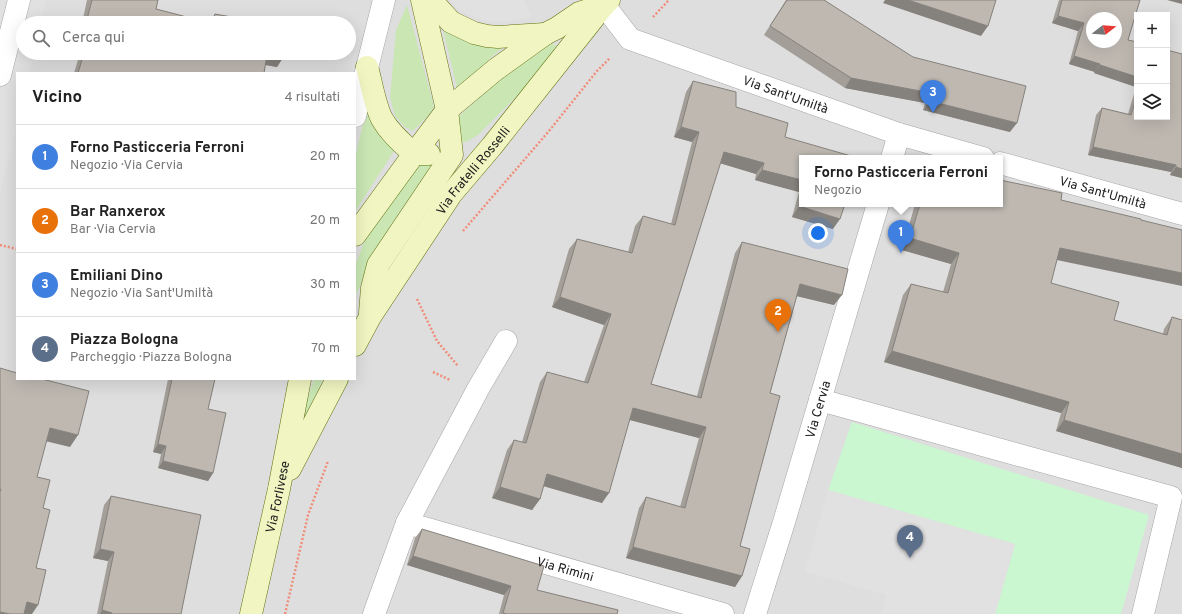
<!DOCTYPE html>
<html lang="it">
<head>
<meta charset="utf-8">
<style>
	body { margin:0; font-family:Overpass,sans-serif; background:#f6f6f6; color:#222 }
	.controls { position:absolute; right:12px; top:12px; display:grid; overflow:hidden; border-radius:0px; box-shadow:0 4px 16px #0002 }
	.controls button { width:36px; height:36px; display:grid; place-items:center; padding:0; border:0; border-bottom:1px solid #e0e0e0; background:#fff; color:#222; font:20px sans-serif }
	.compass { position:absolute; left:1086px; top:12px; width:36px; height:36px; border-radius:50%; background:#fff; box-shadow:0 4px 16px #0002; rotate:73deg }
	.you { position:absolute; left:818px; top:233px; width:14px; height:14px; margin:-10px; border:3px solid #fff; border-radius:50%; background:#1a73e8; box-shadow:0 0 0 6px #1a73e833 }
	.badge { display:grid; place-items:center; width:26px; height:26px; border-radius:50%; background:#c2190f; color:#fff; font-size:13px; font-weight:700 }
	.pin { position:absolute; translate:-50% -33px; filter:drop-shadow(0 1px 2px #0008) }
	.pin::after { content:''; position:absolute; top:21px; width:14px; height:12px; background:inherit; clip-path:polygon(0 0,100% 0,50% 100%) }
	.popup { position:absolute; left:799px; top:155px; width:204px; height:52px; box-sizing:border-box; display:grid; place-content:center; border-radius:0px; background:#fff; filter:drop-shadow(0 1px 3px #0005); font-size:13px; white-space:nowrap; color:#767676 }
	.popup b { font-size:15px; color:#222 }
	.popup::after { content:''; position:absolute; left:50%; top:100%; margin-left:-8px; border:8px solid transparent; border-top-color:#fff }
	.list { margin:0; padding:0; list-style:none }
	h2 { display:flex; justify-content:space-between; align-items:center; height:52px; margin:0; padding:0 16px; font-size:17px }
	h2 small { font-size:13px; font-weight:400; color:#767676 }
	.list li { display:grid; grid-template-columns:26px 1fr auto; gap:12px; align-items:center; box-sizing:border-box; height:64px; padding:0 16px; border-top:1px solid #e0e0e0 }
	.list b { display:block; font-size:15px; white-space:nowrap }
	.list p { margin:0; font-size:13px; white-space:nowrap; color:#767676 }
	.list em { font-size:13px; font-style:normal; color:#767676 }
	.icon { flex:none; width:22px; height:22px; fill:none; stroke:currentColor; stroke-width:2; stroke-linecap:round; stroke-linejoin:round }
	.map { position:relative; flex:none; width:1182px; height:614px; overflow:hidden }
	.search { position:absolute; background:#fff; box-shadow:0 4px 16px #0002; left:16px; top:16px; width:340px; height:44px; display:flex; align-items:center; gap:10px; box-sizing:border-box; padding:0 14px; border-radius:22px; color:#767676; font-size:15px }
	.panel { position:absolute; background:#fff; box-shadow:0 4px 16px #0002; left:16px; top:72px; width:340px; height:308px; border-radius:0px }
	.map>svg:first-child { display:block }
	.residential { fill:#dfdede; fill-rule:evenodd }
	.grass { fill:#c9e6b3 }
	.park { fill:#caf6d0 }
	.parking { fill:#e1e1e1 }
	.lines { fill:none; stroke-linecap:round; stroke-linejoin:round }
	.street-casing { stroke:#a5a5a5; stroke-width:23 }
	.secondary-casing { stroke:#62720e; stroke-width:23 }
	.path { stroke:#f08d7a; stroke-width:2.5; stroke-dasharray:2 2; stroke-linecap:butt }
	.street { stroke:#fff; stroke-width:22 }
	.secondary { stroke:#f0f5c1; stroke-width:22 }
	.wall { fill:#a39e98 }
	.shaded-wall { fill:#85817c }
	.building { fill:#beb8b1; stroke:#85817c; fill-rule:evenodd }
	.labels { text-anchor:middle; stroke-width:4; stroke-linejoin:round; paint-order:stroke }
	.street-label { font-size:13px; fill:#212121; stroke:#fff }
</style>
</head>
<body>
<div class="map">
<svg width="1182" height="614" viewBox="0 0 1182 614">
	<rect width="100%" height="100%" fill="#f0eee8"/>
	<path class="residential" d="M0,0H1182V614H0ZM1137,15H1167V117H1137ZM1092,18H1116V42H1092ZM23,23H349V53H23ZM17,73H355V379H17ZM802,158H1000V204H802Z"/>
	<g class="grass">
		<path d="M407,5L434,107L428,116L413,131L405,127L395,116L390,97L396,30Z"/>
		<path d="M442,25L474,41L502,48L457,88Z"/>
		<path d="M548,38L561,52L478,135L468,141L460,143L458,117Z"/>
		<path d="M368,100L394,151L360,204L355,213V159Z"/>
		<path d="M416,160L434,166C422,181 410,197 399,213C381,239 368,268 355,297V266L364,242L377,213Z"/>
		<path d="M314,379H323L308,417L288,460Z"/>
	</g>
	<path class="park" d="M852,422L1149,515L1121,614H995L1015,544L828,490Z"/>
	<g class="parking">
		<path d="M0,0H46L41,23H23V53H34L29,73H17V123L0,195Z"/>
		<path d="M450,0H524L531,16L515,21L487,22L460,10Z"/>
		<path d="M828,490L1015,544L995,614H881L886,595L805,572Z"/>
	</g>
	<g class="lines">
		<defs>
			<g id="street">
				<path id="s1" d="M604,5L630,39L899,134L983,158"/>
				<path d="M0,75L19,0"/>
				<path d="M355,116L384,0"/>
				<path d="M892,158L899,134"/>
				<path id="s2" d="M1000,163L1182,214"/>
				<path id="s3" d="M506,341L478,389L407,523L723,614"/>
				<path d="M820,400L1171,497L1143,614"/>
				<path d="M374,614L407,523"/>
				<path id="s4" d="M755,614L784,522L878,204"/>
			</g>
			<g id="secondary">
				<path d="M431,0L451,22L474,33L487,36L498,37L545,34"/>
				<path d="M367,67C371,81 375,106 382,119C390,133 402,143 414,154H429"/>
				<path d="M355,235L414,154L447,110L495,70L545,34L557,28L579,13L604,5"/>
				<path d="M370,313L372,288L378,265L452,155L447,110L422,0"/>
				<path id="s5" d="M355,345L370,317L452,193L492,146L604,5L609,0"/>
				<path d="M290,469L337,379"/>
				<path id="s6" d="M251,614L279,489L300,379"/>
			</g>
		</defs>
		<use href="#street" class="street-casing"/>
		<use href="#secondary" class="secondary-casing"/>
		<g class="path">
			<path d="M653,17L669,0"/>
			<path d="M463,231L549,131L597,71L610,58"/>
			<path d="M0,245L17,249"/>
			<path d="M417,299L437,341L458,366"/>
			<path d="M433,372L450,380"/>
			<path d="M285,614L308,515L328,461"/>
		</g>
		<use href="#street" class="street"/>
		<use href="#secondary" class="secondary"/>
	</g>
	<g class="wall">
		<path d="M87,0H158L156,9L208,23L215,14L265,23H82Z"/>
		<path d="M786,0H824L1010,132L923,110L925,103L845,88L764,35Z"/>
		<path d="M1059,0H1140L1128,40L1137,42V117H1167L1182,178L1170,175L1171,172L1088,155L1096,115L1102,108L1128,114L1136,87L1094,73L1095,72L1069,64L1078,31L1052,23Z"/>
		<path d="M80,53H284L277,67L265,65L264,73H74Z"/>
		<path d="M693,81L785,137L802,158V204L833,229L792,217L799,192L755,180L756,174L720,163L651,384L697,396L735,253L742,242L834,305L797,296L770,393L740,546L742,576L735,587L626,558L639,508L646,497L680,507L699,438L630,420L602,503L543,486L540,499L532,510L492,498L507,450L514,440L522,442L540,382L547,372L584,382L604,325L552,307L569,249L577,239L628,252L635,226L643,216L671,224L692,142L674,137L686,92Z"/>
		<path d="M1061,200L1057,260L1051,283L1114,320L1163,334L1164,329L1172,317L1182,320V468L1056,431L1061,413L884,362L903,295L911,284L943,292L951,264L902,250L915,204H1000Z"/>
		<path d="M168,379H215L208,409L213,473L208,481L158,468L161,454L153,452Z"/>
		<path d="M111,496L181,614H97L108,561L93,558L104,505Z"/>
		<path d="M422,529L537,590L617,614H499L504,595L407,565L415,538Z"/>
	</g>
	<g class="shaded-wall">
		<path d="M885,0H908L988,26L981,36L883,3Z"/>
		<path d="M1167,0H1182V4Z"/>
		<path d="M1058,16L1084,23L1078,31L1052,23Z"/>
		<path d="M267,55L283,58L277,67L261,64Z"/>
		<path d="M1074,56L1100,64L1095,72L1069,64Z"/>
		<path d="M1100,65L1137,77V86L1136,87L1094,73Z"/>
		<path d="M851,78L931,93L925,103L845,88Z"/>
		<path d="M930,101L1017,123L1010,132L923,110Z"/>
		<path d="M681,127L699,132L692,142L674,137Z"/>
		<path d="M1093,147L1176,165L1171,172L1088,155Z"/>
		<path d="M724,152L764,163L756,174L716,162Z"/>
		<path d="M1176,167L1182,169V178L1170,175Z"/>
		<path d="M762,170L802,180V188L799,192L755,180Z"/>
		<path d="M799,206L840,219L833,229L792,217Z"/>
		<path d="M910,238L959,253L951,264L902,250Z"/>
		<path d="M1060,248L1182,273V286L1052,259Z"/>
		<path d="M800,284L842,295L834,305L792,295Z"/>
		<path d="M560,297L611,314L604,325L552,307Z"/>
		<path d="M892,351L1069,402L1061,413L884,362Z"/>
		<path d="M633,408L706,427L699,438L626,419Z"/>
		<path d="M1064,420L1182,454V468L1056,431Z"/>
		<path d="M50,428L78,435L70,447L41,440Z"/>
		<path d="M158,444L166,446L161,454L153,452Z"/>
		<path d="M163,461L213,473L208,481L158,468Z"/>
		<path d="M547,474L609,493L602,503L540,485Z"/>
		<path d="M500,487L540,499L532,510L492,498Z"/>
		<path d="M633,547L742,576L735,587L626,558Z"/>
		<path d="M100,549L114,552L108,561L93,558Z"/>
		<path d="M413,556L511,586L504,595L407,565Z"/>
		<path d="M27,602L38,605L32,614H19Z"/>
		<path d="M102,610L112,613L111,614H100Z"/>
		<path d="M0,612L10,614H0Z"/>
	</g>
	<g class="building">
		<path d="M92,0H158L156,9L210,23H86Z"/>
		<path d="M787,0H824L913,57L1026,86L1017,123L930,101L931,93L851,78L770,26Z"/>
		<path d="M908,0H996L988,26Z"/>
		<path d="M1062,0H1140L1128,40L1137,42V77L1100,65V64L1074,56L1084,23L1058,16ZM1092,18H1116V42H1092Z"/>
		<path d="M215,14L265,23H213Z"/>
		<path d="M1167,50L1182,54V169L1176,167V165L1093,147L1102,108L1131,115L1137,96V117H1167Z"/>
		<path d="M84,53H284L283,58L267,55L264,73H78Z"/>
		<path d="M693,81L736,92V107L788,123L785,137L858,158H802V180L762,170L764,163L724,152L651,384L701,398L742,242L848,269L842,295L800,284L770,393L780,396L740,546L750,549L742,576L633,547L646,497L685,508L706,427L633,408L609,493L547,474L540,499L500,487L514,440L526,443L547,372L588,383L611,314L560,297L577,239L632,253L643,216L675,225L699,132L681,127Z"/>
		<path d="M1000,180L1062,193L1061,200L1141,219V220L1182,230V273L1060,248L1051,283L1119,302L1114,320L1167,335L1172,317L1182,320V454L1064,420L1069,402L892,351L911,284L948,293L959,253L910,238L920,204H1000Z"/>
		<path d="M802,197V204H845L840,219L799,206Z"/>
		<path d="M0,368L17,373V379H42L89,391L78,435L50,428L37,477L50,480L43,508L50,510L36,568L46,570L38,605L27,602L24,614H10L0,612V492L1,489H0Z"/>
		<path d="M172,379H215L208,409L226,413L213,473L163,461L166,446L158,444Z"/>
		<path d="M111,496L201,515L181,614H112V613L102,610L114,552L100,549Z"/>
		<path d="M422,529L544,566L537,590L618,610L617,614H507L503,613L511,586L413,556Z"/>
	</g>
	<g class="labels">
		<g class="street-label">
			<text dy="5" stroke="none"><textPath href="#s1" startOffset="208">Via Sant'Umiltà</textPath></text>
			<text dy="5" stroke="none"><textPath href="#s5" startOffset="211">Via Fratelli Rosselli</textPath></text>
			<text dy="5" stroke="none"><textPath href="#s2" startOffset="107">Via Sant'Umiltà</textPath></text>
			<text dy="5" stroke="none"><textPath href="#s4" startOffset="214">Via Cervia</textPath></text>
			<text dy="5" stroke="none"><textPath href="#s6" startOffset="120">Via Forlivese</textPath></text>
			<text dy="5" stroke="none"><textPath href="#s3" startOffset="372">Via Rimini</textPath></text>
		</g>
	</g>
</svg>
<div class="controls">
<button>+</button>
<button>−</button>
<button><svg class="icon" aria-label="layers" viewBox="0 0 24 24"><path d="M12 4l9 5-9 5-9-5zM3 14l9 5 9-5"/></svg></button>
</div>
<svg class="compass" viewBox="-18 -18 36 36"><path d="M0-13l5 13h-10z" fill="#e53935"/><path d="M0 13l5-13h-10z" fill="#767676"/></svg>
<div class="you"></div>
<div class="pin badge" style="left:901px;top:253px;background:#3f7fe0">1</div>
<div class="popup"><b>Forno Pasticceria Ferroni</b>Negozio</div>
<div class="pin badge" style="left:778px;top:332px;background:#e8710a">2</div>
<div class="pin badge" style="left:933px;top:113px;background:#3f7fe0">3</div>
<div class="pin badge" style="left:910px;top:558px;background:#5c6f8a">4</div>
<div class="search"><svg class="icon" aria-label="search" viewBox="0 0 24 24"><circle cx="10" cy="10" r="6"/><path d="M15 15l6 6"/></svg>Cerca qui</div>
<section class="panel">
<h2>Vicino<small>4 risultati</small></h2>
<ul class="list">
<li><span class="badge" style="background:#3f7fe0">1</span><div><b>Forno Pasticceria Ferroni</b><p>Negozio · Via Cervia</p></div><em>20 m</em></li>
<li><span class="badge" style="background:#e8710a">2</span><div><b>Bar Ranxerox</b><p>Bar · Via Cervia</p></div><em>20 m</em></li>
<li><span class="badge" style="background:#3f7fe0">3</span><div><b>Emiliani Dino</b><p>Negozio · Via Sant'Umiltà</p></div><em>30 m</em></li>
<li><span class="badge" style="background:#5c6f8a">4</span><div><b>Piazza Bologna</b><p>Parcheggio · Piazza Bologna</p></div><em>70 m</em></li>
</ul>
</section>
</div>
</body>
</html>
